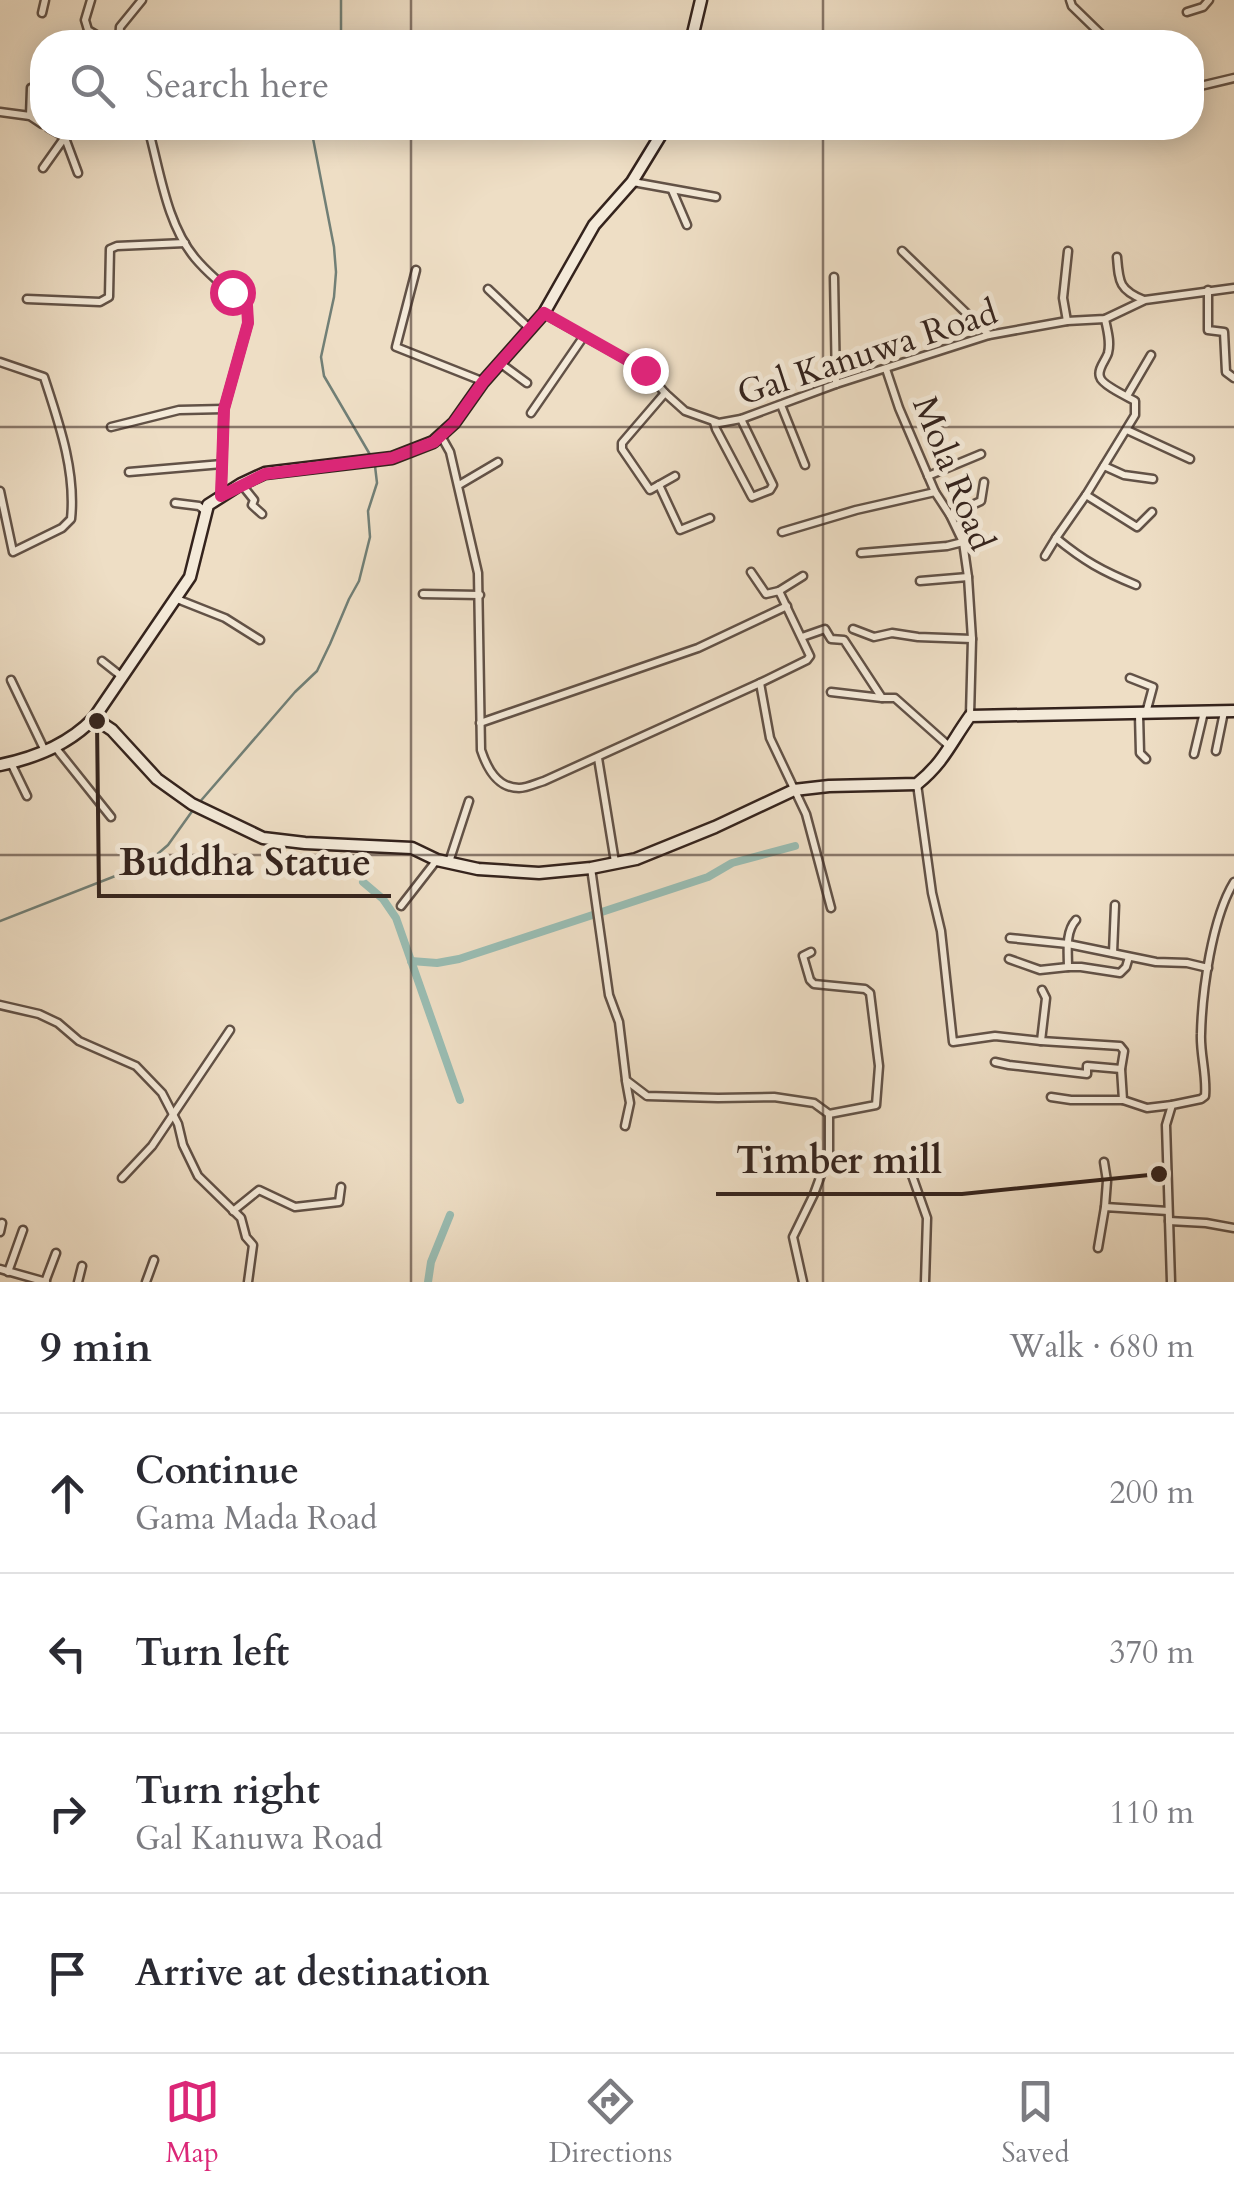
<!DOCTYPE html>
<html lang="en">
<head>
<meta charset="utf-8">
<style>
	body { margin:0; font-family:Cardo,serif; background:#f7f7f7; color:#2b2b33 }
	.stop { position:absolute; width:30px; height:30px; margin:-22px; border:8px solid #db2777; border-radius:50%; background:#fff }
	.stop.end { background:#db2777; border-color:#fff; box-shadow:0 2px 10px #0008 }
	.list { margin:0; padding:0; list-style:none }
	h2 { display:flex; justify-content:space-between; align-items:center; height:130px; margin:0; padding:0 40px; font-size:42px }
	h2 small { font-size:32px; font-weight:400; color:#7c7c81 }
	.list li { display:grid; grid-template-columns:65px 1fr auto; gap:30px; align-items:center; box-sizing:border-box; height:160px; padding:0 40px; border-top:2px solid #e1e1e2 }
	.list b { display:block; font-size:38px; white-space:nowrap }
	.list p { margin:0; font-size:32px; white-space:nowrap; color:#7c7c81 }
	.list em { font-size:32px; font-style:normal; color:#7c7c81 }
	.icon { flex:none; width:55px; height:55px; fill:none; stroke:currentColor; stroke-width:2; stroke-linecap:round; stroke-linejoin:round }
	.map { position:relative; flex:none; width:1234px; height:1282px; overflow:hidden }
	.search { position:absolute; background:#fff; box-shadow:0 5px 25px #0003; left:30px; right:30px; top:30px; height:110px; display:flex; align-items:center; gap:25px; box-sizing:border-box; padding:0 35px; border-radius:40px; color:#7c7c81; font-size:38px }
	.sheet { height:770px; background:#fff }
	nav { display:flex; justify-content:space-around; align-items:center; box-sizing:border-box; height:140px; border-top:2px solid #e1e1e2; background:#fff; font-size:28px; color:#7c7c81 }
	nav a { display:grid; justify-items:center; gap:5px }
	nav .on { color:#db2777 }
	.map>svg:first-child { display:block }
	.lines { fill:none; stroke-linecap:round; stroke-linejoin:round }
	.stream { stroke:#717f76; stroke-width:2.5 }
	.canal { stroke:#99bcb2; stroke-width:8 }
	.street-casing { stroke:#625247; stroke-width:11 }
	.secondary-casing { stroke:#34231d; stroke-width:15 }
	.street { stroke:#f4ead9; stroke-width:6 }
	.secondary { stroke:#f4ead9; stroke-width:10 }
	.route { stroke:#db2777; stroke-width:12 }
	.grid { fill:none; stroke:#34231d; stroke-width:2.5; stroke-opacity:0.55 }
	.labels { text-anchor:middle; stroke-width:10; stroke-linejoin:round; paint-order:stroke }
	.street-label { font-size:35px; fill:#34231d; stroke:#f4ead9 }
	.leader { fill:none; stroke:#34231d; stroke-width:4 }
	.callout-dot { fill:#34231d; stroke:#f4ead9; stroke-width:4 }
	.callout-label { font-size:38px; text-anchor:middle; font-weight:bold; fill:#34231d; stroke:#f4ead9; stroke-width:10; stroke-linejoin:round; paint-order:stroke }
</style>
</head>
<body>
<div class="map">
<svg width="1234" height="1282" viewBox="0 0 1234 1282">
	<rect width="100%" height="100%" fill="#eedec5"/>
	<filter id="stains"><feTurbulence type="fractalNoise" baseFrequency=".002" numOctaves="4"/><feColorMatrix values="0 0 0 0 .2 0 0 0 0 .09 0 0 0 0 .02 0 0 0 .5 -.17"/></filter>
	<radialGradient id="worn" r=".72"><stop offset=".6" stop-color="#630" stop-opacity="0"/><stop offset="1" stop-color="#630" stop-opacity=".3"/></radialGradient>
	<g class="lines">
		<g class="stream">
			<path d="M336,42L341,35V0"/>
			<path d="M311,128L334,247L336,272L334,297L321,357L324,376L372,458"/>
			<path d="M198,804L295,692L317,671L330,644L349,599L359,581L370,537L368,511L377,483L375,466"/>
			<path d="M0,921L146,864L168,845L193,810"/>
		</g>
		<g class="canal">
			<path d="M363,882L383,899L396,918L460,1100"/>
			<path d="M411,961L437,963L459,959L708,877L732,863L795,846"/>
			<path d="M428,1282L431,1262L450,1215"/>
		</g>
		<defs>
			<g id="street">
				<path d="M91,0L85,20L88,30L98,36L119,40"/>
				<path d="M1070,0L1072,6L1109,42"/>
				<path d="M1187,12L1203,7L1209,0"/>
				<path d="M42,13L45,0"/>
				<path d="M119,41L120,27L142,0"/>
				<path d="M1192,88L1234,78"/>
				<path d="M0,112L30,116L42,124"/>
				<path d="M30,116L31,88L42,84"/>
				<path d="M49,128L65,137L85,128"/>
				<path d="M148,128C160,170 166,223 195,258C210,276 229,291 247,305L248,323L224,409L221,494"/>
				<path d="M65,138L78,173"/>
				<path d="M43,168L65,137"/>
				<path d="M633,182L716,197"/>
				<path d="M672,190L687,225"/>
				<path d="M902,251L989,335"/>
				<path d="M1117,257C1119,282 1119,290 1144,300"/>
				<path d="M416,270L396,347L482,381"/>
				<path d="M834,277L836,384"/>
				<path d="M488,289L529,328"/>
				<path d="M1208,290V330L1224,332L1226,372L1234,378"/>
				<path d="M27,299L100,302L109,297L110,249L117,246L185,243"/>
				<path d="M545,314L645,370L665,393L685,411L719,423L741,419L836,384L989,335L1067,321L1105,319L1145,300L1234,288"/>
				<path d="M1105,319C1107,330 1111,341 1108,353C1106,360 1097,369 1100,377C1102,385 1128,397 1135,401V415L1086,495L1056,538C1084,561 1102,571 1136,585"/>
				<path d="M1067,321L1063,298L1068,251"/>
				<path d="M0,362L44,377C59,423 76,471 71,519L62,528L13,552L0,491"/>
				<path d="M500,363L527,383"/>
				<path d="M886,369L899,408L935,492L950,515L963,542L968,577L972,639L970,715"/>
				<path d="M665,393L622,443V449L650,490L675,476"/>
				<path d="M1127,396L1151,355"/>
				<path d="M781,405L805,465"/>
				<path d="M531,413L584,336"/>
				<path d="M714,422L716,429L752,497L770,490L773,485L741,419"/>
				<path d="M111,427L179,410L224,409"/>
				<path d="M1127,430L1190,459"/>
				<path d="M441,436L450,452L478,573L481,750C487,768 497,788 519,788C527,788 537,783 544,781L760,683L770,738L806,814L831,908"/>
				<path d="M1104,466L1124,475L1153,479"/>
				<path d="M129,472L222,464"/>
				<path d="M928,476L981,454"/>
				<path d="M242,485L254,500L252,505L262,514"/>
				<path d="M459,485L498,462"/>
				<path d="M659,485L680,530L710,518"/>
				<path d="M1086,495L1137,527L1152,512"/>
				<path d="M175,503L199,506L205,511"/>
				<path d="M950,515L981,501L984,482"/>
				<path d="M782,532L856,510L935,492"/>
				<path d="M861,553L947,546L963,542"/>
				<path d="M1045,556L1056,538"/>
				<path d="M751,572L766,594L779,591L810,656L807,660L760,683"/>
				<path d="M920,581L968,577"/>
				<path d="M779,591L803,576"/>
				<path d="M423,594L480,595"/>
				<path d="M177,599L225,618L260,640"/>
				<path d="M853,629L874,637L892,633L918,637L972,639"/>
				<path d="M802,637L825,629L831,639L844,640L882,698H895L949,746"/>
				<path d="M102,661L121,676"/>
				<path d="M1130,678L1153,687L1146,713"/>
				<path d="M11,680L45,751"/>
				<path d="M831,692L882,698"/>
				<path d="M1139,715L1140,753L1146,759"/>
				<path d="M480,723L698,648L787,606"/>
				<path d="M55,747L111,817"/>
				<path d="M1216,751L1224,712"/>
				<path d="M1194,754L1204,712"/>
				<path d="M598,758L615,862"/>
				<path d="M11,763L27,796"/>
				<path d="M917,784L932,893L941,931L953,1042L995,1036L1041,1041L1120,1046L1124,1051L1121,1069L1123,1100L1147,1108L1172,1105"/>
				<path d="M449,862L469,801"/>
				<path d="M591,868L609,995L619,1022L626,1080L647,1096L718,1098L774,1097L814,1103L829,1114V1153L814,1194L793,1237L803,1282"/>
				<path d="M401,906L436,861"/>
				<path d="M1076,920C1065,932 1068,952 1068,967H1081L1120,973L1126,967L1129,957"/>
				<path d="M1010,938L1068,944L1156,962L1187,963L1208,968"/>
				<path d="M811,952L803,956L810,980L814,984L865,989L870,993L879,1066L876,1105L829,1114"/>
				<path d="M1113,953L1115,905"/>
				<path d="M1009,959L1040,970L1068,967"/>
				<path d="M0,1005L39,1014L58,1023L79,1041L136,1066L162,1093L178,1124L183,1145L198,1176L241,1218L246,1237L253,1245L248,1282"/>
				<path d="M1041,1041L1046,998L1042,990"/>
				<path d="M995,1062L1009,1065L1087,1074V1066L1121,1069"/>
				<path d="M1051,1097L1071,1100H1123"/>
				<path d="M625,1126L630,1103L626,1081"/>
				<path d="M1104,1162L1107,1181L1105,1207"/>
				<path d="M909,1167L927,1218L925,1282"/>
				<path d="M122,1178L152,1146L230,1030"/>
				<path d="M233,1211L259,1190L295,1207L339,1202L341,1187"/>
				<path d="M1169,1221L1206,1223L1234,1228"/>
				<path d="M0,1232L2,1223"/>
				<path d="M1098,1248L1105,1207L1168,1211"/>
				<path d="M0,1269L46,1282"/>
				<path d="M8,1272L23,1230"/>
				<path d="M45,1282L56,1253"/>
				<path d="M78,1282L82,1266"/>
				<path d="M146,1282L154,1260"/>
				<path d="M1171,1282L1166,1125L1172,1105L1201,1099L1205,1096C1207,1075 1200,1054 1201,1034C1202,991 1212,918 1234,882"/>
			</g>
			<g id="secondary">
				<path d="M691,42L701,0"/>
				<path d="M94,718L190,577L208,505L241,484L265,473L392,458L433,442L454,423L483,382L544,313L594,225L632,182L665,128"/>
				<path d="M0,765C35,758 69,744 94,718L112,730L157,779L192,804L263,838L305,843L412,848L437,860L478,869L539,873L591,868L636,859L715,827L794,790L829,786L917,784C944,762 950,744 970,716L1234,711"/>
			</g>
		</defs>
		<use href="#street" class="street-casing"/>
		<use href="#secondary" class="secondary-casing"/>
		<use href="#street" class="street"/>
		<use href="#secondary" class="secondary"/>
	</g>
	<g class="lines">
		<path class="route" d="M232,292L247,305L248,323L224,409L221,496L265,474L392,458L434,442L454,423L483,382L544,313L645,370"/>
	</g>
	<path class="grid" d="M411,0V42M823,0V42M411,128V1282M823,128V1282M0,427H1234M0,855H1234"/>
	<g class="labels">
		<g class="street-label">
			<text transform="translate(867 352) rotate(-18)" y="12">Gal Kanuwa Road</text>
			<text transform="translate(954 473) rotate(68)" y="12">Mola Road</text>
		</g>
	</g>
	<path class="leader" d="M97 721L99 896H391M1159 1174L962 1194H716"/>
	<g class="callout-dot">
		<circle cx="97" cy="721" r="10"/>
		<circle cx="1159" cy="1174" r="10"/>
	</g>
	<g class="callout-label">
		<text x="245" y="875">Buddha Statue</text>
		<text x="839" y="1173">Timber mill</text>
	</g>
	<rect width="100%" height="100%" filter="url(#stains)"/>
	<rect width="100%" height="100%" fill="url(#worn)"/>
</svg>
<div class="stop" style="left:232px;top:292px"></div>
<div class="stop end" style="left:645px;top:370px"></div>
<div class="search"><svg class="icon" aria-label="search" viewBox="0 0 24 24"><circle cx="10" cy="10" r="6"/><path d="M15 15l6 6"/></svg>Search here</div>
</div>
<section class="sheet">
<h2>9 min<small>Walk · 680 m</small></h2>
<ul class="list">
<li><svg class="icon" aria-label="ahead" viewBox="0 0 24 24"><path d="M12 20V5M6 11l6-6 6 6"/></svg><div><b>Continue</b><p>Gama Mada Road</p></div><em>200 m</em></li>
<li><svg class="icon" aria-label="left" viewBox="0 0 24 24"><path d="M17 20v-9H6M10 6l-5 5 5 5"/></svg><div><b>Turn left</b></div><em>370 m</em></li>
<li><svg class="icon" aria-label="right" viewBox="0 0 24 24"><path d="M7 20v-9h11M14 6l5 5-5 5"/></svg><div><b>Turn right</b><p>Gal Kanuwa Road</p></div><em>110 m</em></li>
<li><svg class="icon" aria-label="arrive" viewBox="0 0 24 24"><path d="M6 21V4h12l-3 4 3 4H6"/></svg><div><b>Arrive at destination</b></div></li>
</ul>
</section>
<nav>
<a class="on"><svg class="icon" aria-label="map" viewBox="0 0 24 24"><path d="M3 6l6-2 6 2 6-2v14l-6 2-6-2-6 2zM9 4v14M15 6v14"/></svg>Map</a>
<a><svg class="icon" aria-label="directions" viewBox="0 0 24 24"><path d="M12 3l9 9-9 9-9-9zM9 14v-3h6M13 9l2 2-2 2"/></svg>Directions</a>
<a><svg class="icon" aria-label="saved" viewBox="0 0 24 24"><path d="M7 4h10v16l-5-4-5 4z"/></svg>Saved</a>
</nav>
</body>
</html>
